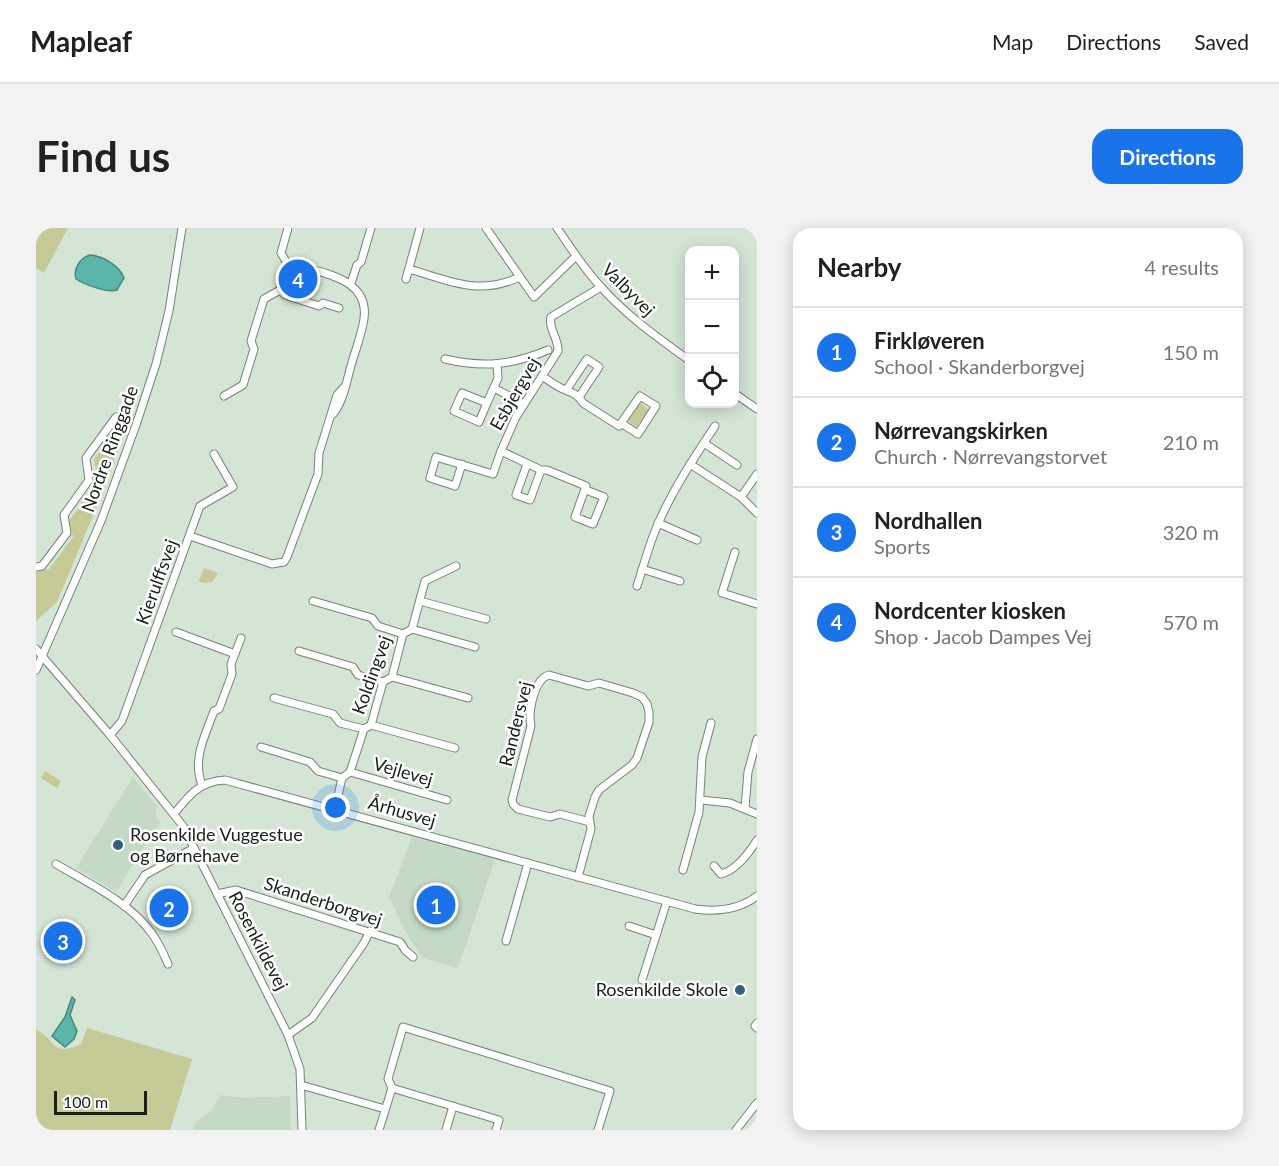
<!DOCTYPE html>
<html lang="en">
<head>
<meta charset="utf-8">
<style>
	body { margin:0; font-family:Lato,sans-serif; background:#f2f2f2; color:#202124 }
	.controls { position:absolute; right:18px; top:18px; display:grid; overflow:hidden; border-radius:12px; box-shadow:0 3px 15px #0003 }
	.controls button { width:54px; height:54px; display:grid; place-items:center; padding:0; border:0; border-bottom:2px solid #e0e0e0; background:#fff; color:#202124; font:30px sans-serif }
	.scale { position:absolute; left:18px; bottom:15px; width:93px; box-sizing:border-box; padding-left:6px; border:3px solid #191f1a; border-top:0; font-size:16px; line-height:21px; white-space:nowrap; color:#191f1a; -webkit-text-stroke:4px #fff; paint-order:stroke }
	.you { position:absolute; left:300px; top:580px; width:21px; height:21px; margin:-15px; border:4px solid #fff; border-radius:50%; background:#1a73e8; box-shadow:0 0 0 9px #1a73e833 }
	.badge { display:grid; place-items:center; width:39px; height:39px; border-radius:50%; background:#1a73e8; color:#fff; font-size:20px; font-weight:700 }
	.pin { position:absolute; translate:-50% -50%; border:3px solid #fff; box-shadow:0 2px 6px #0006 }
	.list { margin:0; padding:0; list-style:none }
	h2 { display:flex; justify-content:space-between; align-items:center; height:78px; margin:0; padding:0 24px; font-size:26px }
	h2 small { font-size:20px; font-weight:400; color:#757577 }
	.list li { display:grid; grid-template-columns:39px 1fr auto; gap:18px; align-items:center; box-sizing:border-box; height:90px; padding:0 24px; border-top:2px solid #e0e0e0 }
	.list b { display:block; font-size:22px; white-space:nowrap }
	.list p { margin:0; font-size:20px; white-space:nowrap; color:#757577 }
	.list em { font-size:20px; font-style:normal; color:#757577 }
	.icon { flex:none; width:33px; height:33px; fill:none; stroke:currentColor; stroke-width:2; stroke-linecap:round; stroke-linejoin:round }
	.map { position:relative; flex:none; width:721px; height:902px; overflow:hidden; border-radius:18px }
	header { display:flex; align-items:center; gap:36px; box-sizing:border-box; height:84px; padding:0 30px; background:#fff; border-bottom:2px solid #e0e0e0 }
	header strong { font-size:28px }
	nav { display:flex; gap:33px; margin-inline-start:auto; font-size:21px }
	.intro { display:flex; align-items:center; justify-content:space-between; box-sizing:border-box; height:144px; padding:0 36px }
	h1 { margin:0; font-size:42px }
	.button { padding:15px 27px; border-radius:18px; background:#1a73e8; color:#fff; font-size:21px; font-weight:700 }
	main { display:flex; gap:36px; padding:0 36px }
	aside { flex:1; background:#fff; border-radius:18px; box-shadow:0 3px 15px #0003 }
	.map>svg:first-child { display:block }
	.built { fill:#c4dac6 }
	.green { fill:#c5ca96 }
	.water { fill:#5bb5a8; stroke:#47887d; stroke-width:1.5 }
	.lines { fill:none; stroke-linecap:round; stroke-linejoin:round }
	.minor-casing { stroke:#748376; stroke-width:9 }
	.minor { stroke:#fff; stroke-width:7 }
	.poi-dot { fill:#30617f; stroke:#fff; stroke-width:2 }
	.labels { text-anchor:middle; stroke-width:5; stroke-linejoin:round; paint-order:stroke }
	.street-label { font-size:18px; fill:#191f1a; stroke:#fff }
	.poi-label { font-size:18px; fill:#191f1a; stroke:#fff; text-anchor:start }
</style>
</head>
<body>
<header>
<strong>Mapleaf</strong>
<nav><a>Map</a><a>Directions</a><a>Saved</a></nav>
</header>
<div class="intro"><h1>Find us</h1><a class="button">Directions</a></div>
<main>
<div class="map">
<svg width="721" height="902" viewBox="0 0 721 902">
	<rect width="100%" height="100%" fill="#d4e5d5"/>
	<g class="built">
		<path d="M97,549L121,578L119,585L124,594L80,664L40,640Z"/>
		<path d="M376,609L459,631L422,740L386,730L368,701L353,669Z"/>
		<path d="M184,867L208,870L254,868L255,902H157L159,894L175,883Z"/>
	</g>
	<g class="green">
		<path d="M0,0H32L8,45L0,40Z"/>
		<path d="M603,174L613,182L600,199L591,192Z"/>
		<path d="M81,185H96L59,283L21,374L0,393V344L13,341L37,309L33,293L62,254L58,231L88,191Z"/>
		<path d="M168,340L182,345L176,354L168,355L163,353Z"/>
		<path d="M9,543L25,553L21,560L5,550Z"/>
		<path d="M51,800L156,831L134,902H0V801C21,814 17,829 45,816Z"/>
	</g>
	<g class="water">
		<path d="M54,27C67,28 84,38 88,50L81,62C72,65 49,57 40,51C37,41 44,30 54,27Z"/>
		<path d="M36,769L39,772L34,787L41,803L38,811L29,819L16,808L29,789Z"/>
	</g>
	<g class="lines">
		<defs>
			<g id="minor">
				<path d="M450,0L498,69L540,28"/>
				<path d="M521,0C535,20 548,41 565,59C591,88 622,110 654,133"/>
				<path d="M251,35C281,44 334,48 328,91C326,104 321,118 317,131C311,149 309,171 297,186"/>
				<path d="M251,35L245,25L252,0"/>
				<path d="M373,41C415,53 441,68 484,49"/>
				<path d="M370,51L384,0"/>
				<path d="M315,55L321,37L325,34L335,0"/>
				<path d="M244,62L249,67L283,78L287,75L303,80"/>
				<path d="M409,131C448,140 476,137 512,122"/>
				<path d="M506,148C511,151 517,156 523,159C532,164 541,164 547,175L583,198L604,168L620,178L602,206L585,195"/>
				<path d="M458,160L488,176"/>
				<path d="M531,161L551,131L563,139L543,169"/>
				<path d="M698,165L721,181"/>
				<path d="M188,168L207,157L218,121L215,113L228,71L244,62L251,35"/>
				<path d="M451,175L443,194L418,183L426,165L451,175L462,150L461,137"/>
				<path d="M668,215L701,237"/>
				<path d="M465,223L505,242H511L550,258L539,289L557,296L568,269L550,262"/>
				<path d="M426,236L419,258L394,250L400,229L457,246L465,223L480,189L522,123C523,111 512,101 515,89L565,59"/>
				<path d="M491,236L480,267L494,272L505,242"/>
				<path d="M654,236L705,269"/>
				<path d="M721,246L705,269L721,285"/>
				<path d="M622,295L661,312"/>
				<path d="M154,308L236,336L248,334L251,329L282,246L283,225L301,167L309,158"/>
				<path d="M699,324L686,365L721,376"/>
				<path d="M0,339L6,338L31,305L28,287L53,252L50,230L80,189"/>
				<path d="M606,341L644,353"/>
				<path d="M601,358C608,337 613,316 622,296C637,261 658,230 679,198"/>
				<path d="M277,373L336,390L342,398L367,406"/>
				<path d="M384,373L450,391"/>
				<path d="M376,401L439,419"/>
				<path d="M140,404L199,426"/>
				<path d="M0,421L74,507L147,598L252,807L264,841L266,902"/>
				<path d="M263,423L317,439L322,447L347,454"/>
				<path d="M0,442L65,293L100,197L120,136L133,83L146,0"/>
				<path d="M356,449L432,470"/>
				<path d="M238,470L297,486L304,495L328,501"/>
				<path d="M335,497L419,520"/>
				<path d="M74,507L86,493L164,278L197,259L178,226"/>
				<path d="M225,519L274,534L282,543L306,550"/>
				<path d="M314,544L411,572"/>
				<path d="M166,557C156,531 169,508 178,483L183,481L196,446L195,436L205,410"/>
				<path d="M665,572L694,575L721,586"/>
				<path d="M709,580L712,544L721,511"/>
				<path d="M299,581L306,550L314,544L328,501L335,497L347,454L356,449L367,406L376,401L389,353L420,338"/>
				<path d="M138,586C153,567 164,553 189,552L659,681C681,684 703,682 721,668"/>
				<path d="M20,636C50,654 93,674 114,703C122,713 127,724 132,736"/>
				<path d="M678,638L685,646C700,642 713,625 721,612"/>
				<path d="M647,642L663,584L666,529L675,495"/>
				<path d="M542,649L555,601L553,588L559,569L563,562L596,537L601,530L613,494V484L611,476L606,469L597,465L563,455L552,458L513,447C498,451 492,484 495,498L476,572L477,576L482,581L514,589L524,586L554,594"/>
				<path d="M181,666L200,662L364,714L369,722L377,729"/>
				<path d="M88,678L109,647L158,620"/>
				<path d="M593,698L620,707"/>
				<path d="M470,713L492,635"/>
				<path d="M606,752L631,673"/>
				<path d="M721,795L719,798L721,800"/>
				<path d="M252,807L276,790L328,715L334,703"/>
				<path d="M265,857L349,881"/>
				<path d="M356,860L352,851L367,799L574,863L562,902"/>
				<path d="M343,902L356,860L463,892L460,902"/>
				<path d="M410,902L417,878"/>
				<path d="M700,902L721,875"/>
			</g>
		</defs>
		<use href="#minor" class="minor-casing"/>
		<use href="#minor" class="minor"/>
	</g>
	<g class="poi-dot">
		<circle cx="82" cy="617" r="6"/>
		<circle cx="704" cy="762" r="6"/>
	</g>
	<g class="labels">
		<g class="street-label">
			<text transform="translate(592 62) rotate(45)" y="6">Valbyvej</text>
			<text transform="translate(479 166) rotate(-60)" y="6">Esbjergvej</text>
			<text transform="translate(74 221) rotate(-70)" y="6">Nordre Ringgade</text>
			<text transform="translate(121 354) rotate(-70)" y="6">Kierulffsvej</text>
			<text transform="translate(336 447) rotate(-70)" y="6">Koldingvej</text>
			<text transform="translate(480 496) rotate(-76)" y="6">Randersvej</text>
			<text transform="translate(367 544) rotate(16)" y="6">Vejlevej</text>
			<text transform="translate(366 584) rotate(16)" y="6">Århusvej</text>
			<text transform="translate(287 674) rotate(18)" y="6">Skanderborgvej</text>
			<text transform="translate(222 713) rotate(63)" y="6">Rosenkildevej</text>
		</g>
		<g class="poi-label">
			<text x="94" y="613">Rosenkilde Vuggestue<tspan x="94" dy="21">og Børnehave</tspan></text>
			<text x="692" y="768" text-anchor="end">Rosenkilde Skole</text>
		</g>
	</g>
</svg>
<div class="controls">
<button>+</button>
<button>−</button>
<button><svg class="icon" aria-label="locate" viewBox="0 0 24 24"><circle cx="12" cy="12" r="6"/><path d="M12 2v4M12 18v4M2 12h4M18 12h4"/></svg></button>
</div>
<div class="scale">100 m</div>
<div class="you"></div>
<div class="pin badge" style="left:400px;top:677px">1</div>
<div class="pin badge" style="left:133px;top:680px">2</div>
<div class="pin badge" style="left:27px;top:713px">3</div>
<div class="pin badge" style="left:262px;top:51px">4</div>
</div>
<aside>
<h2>Nearby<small>4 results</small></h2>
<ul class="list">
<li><span class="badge">1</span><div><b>Firkløveren</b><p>School · Skanderborgvej</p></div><em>150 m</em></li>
<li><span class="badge">2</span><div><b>Nørrevangskirken</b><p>Church · Nørrevangstorvet</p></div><em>210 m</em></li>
<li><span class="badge">3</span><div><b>Nordhallen</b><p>Sports</p></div><em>320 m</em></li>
<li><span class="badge">4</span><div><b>Nordcenter kiosken</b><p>Shop · Jacob Dampes Vej</p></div><em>570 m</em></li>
</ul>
</aside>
</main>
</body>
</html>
